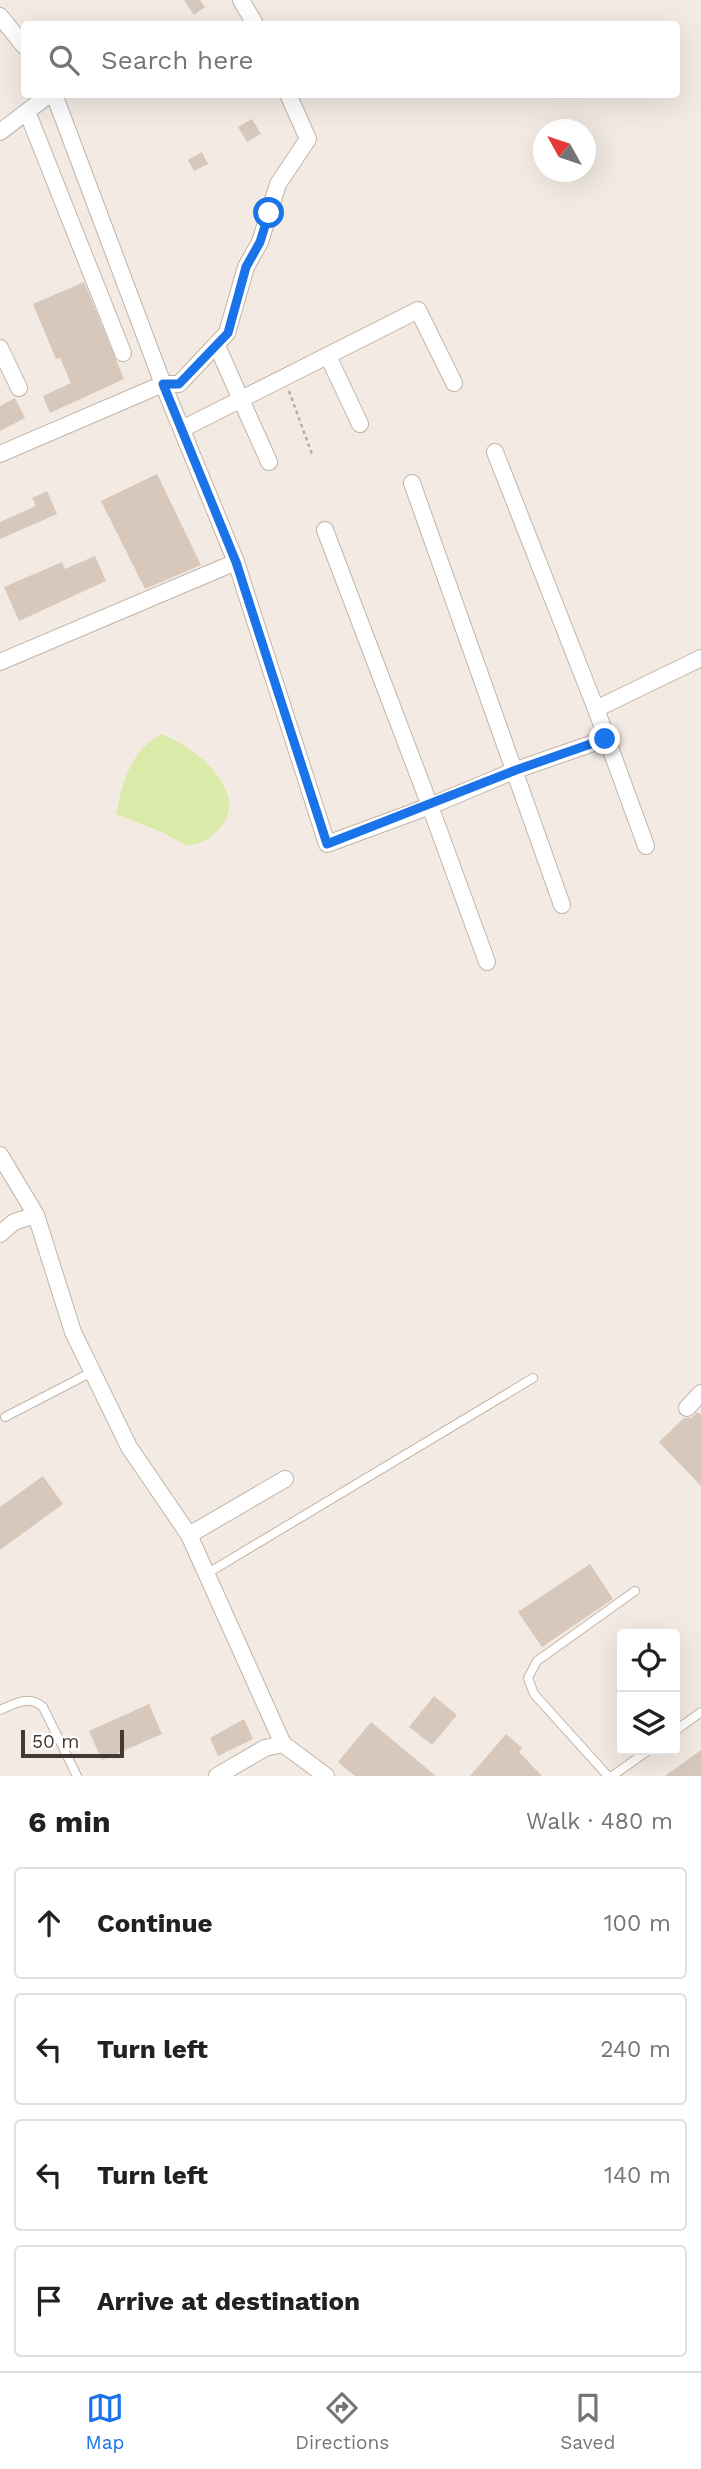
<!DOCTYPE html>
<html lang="en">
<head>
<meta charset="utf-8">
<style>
	body { margin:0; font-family:"Work Sans",sans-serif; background:#f2f2f2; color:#202124 }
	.controls { position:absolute; right:21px; bottom:21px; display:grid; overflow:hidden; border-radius:7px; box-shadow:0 7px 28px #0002 }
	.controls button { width:63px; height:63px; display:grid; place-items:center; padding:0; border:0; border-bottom:2px solid #e0e0e0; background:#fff; color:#202124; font:35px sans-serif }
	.compass { position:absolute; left:533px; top:119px; width:63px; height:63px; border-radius:50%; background:#fff; box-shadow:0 7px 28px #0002; rotate:310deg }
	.scale { position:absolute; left:21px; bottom:18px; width:103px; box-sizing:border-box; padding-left:7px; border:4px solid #453a33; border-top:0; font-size:19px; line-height:24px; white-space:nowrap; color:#453a33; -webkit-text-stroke:5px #fff; paint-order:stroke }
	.stop { position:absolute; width:21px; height:21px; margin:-16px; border:5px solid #1a73e8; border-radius:50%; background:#fff }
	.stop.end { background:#1a73e8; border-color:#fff; box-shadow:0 2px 7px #0008 }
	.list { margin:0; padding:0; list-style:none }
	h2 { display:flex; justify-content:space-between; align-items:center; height:91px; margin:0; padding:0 28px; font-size:30px }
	h2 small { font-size:23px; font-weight:400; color:#757577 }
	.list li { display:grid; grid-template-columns:46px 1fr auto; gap:21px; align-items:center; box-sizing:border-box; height:112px; margin:0 14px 14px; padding:0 14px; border:2px solid #e0e0e0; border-radius:7px }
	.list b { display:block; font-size:26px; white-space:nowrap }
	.list em { font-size:23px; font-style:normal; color:#757577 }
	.icon { flex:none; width:38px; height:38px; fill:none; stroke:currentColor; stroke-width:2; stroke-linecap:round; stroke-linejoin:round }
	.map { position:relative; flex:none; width:701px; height:1776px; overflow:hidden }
	.search { position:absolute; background:#fff; box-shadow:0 7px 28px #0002; left:21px; right:21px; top:21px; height:77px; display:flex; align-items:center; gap:18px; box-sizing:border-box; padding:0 24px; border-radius:7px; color:#757577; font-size:26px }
	.sheet { height:595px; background:#fff }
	nav { display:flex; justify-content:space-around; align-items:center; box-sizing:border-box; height:98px; border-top:2px solid #e0e0e0; background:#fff; font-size:19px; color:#757577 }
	nav a { display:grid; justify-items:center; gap:4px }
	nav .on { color:#1a73e8 }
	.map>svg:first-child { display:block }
	.green { fill:#d9eaa9 }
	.building { fill:#d8c7bb }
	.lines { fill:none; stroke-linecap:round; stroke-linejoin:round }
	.service-casing { stroke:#c1b4a8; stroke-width:10 }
	.minor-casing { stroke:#c1b4a8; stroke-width:18 }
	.path { stroke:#c1a996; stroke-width:2.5; stroke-dasharray:3.5 3.5; stroke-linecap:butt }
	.service { stroke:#fff; stroke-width:8 }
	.minor { stroke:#fff; stroke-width:16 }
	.route { stroke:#1a73e8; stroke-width:9 }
</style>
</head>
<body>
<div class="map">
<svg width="701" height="1776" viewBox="0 0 701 1776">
	<rect width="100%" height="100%" fill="#f3ebe3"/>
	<path class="green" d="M161,734C193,745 254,793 218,830C209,840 199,845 185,845L162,832L116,814C123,781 130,752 161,734Z"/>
	<g class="building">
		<path d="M184,0H200L205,7L194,15Z"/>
		<path d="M252,119L261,134L247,142L238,127Z"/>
		<path d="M202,152L208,164L194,171L188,160Z"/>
		<path d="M84,282L124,379L50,413L43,396L71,383L60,358L56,359L33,304Z"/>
		<path d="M15,398L25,418L0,431V406Z"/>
		<path d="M157,474L201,565L145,589L101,501Z"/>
		<path d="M47,491L57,514L0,539V522L36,506L32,498Z"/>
		<path d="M95,556L106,581L19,621L4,587L62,562L65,569Z"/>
		<path d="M698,1412L701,1415V1486L659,1442L684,1418H691Z"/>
		<path d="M43,1476L63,1504L0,1550V1507Z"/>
		<path d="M590,1564L613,1599L542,1647L518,1612Z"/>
		<path d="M434,1696L457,1715L432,1745L409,1727Z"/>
		<path d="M149,1704L162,1734L102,1760L89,1731Z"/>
		<path d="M244,1719L253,1739L218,1756L210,1738Z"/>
		<path d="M371,1722L425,1767L436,1776H355L338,1762Z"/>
		<path d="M506,1734L522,1748L519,1752L542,1776H470Z"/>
		<path d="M701,1750V1776H665Z"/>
	</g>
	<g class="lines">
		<defs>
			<g id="service">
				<path d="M5,1417L92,1372"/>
				<path d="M208,1573L533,1378"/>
				<path d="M0,1710C16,1703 29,1695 43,1707L77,1776"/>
				<path d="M675,1731L701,1712"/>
				<path d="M608,1776L534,1694L528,1678L537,1661L635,1591"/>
				<path d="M612,1776L649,1750"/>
			</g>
			<g id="minor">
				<path d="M241,0L255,24"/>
				<path d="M0,16L24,46"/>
				<path d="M28,114L123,353"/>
				<path d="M0,132L50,94"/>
				<path d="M217,346L269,462"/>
				<path d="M0,348L19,388"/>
				<path d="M328,356L360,424"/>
				<path d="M184,428L418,310L454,383"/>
				<path d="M495,452L596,709"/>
				<path d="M0,454L163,384H179L227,333L246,267L260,242L278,184L308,139L288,94"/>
				<path d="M412,483L562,905"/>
				<path d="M325,530L430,806L516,770L605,739"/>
				<path d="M236,562L327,844L430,806L487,962"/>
				<path d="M0,662L236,562L163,384L54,94"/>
				<path d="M646,846L596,709L701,658"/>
				<path d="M0,1155L36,1215L73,1332L129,1447L189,1535L283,1744"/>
				<path d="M0,1234L14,1222L36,1215"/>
				<path d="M687,1408L701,1393"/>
				<path d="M189,1535L285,1479"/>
				<path d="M217,1776L265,1748L283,1744L326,1776"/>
			</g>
		</defs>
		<use href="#service" class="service-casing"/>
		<use href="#minor" class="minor-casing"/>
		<path class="path" d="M289,391L313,457"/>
		<use href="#service" class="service"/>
		<use href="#minor" class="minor"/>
	</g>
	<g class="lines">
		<path class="route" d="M269,213L260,242L246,267L228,333L179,384H163L236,562L327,844L516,770L605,739"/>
	</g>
</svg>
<div class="controls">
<button><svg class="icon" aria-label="locate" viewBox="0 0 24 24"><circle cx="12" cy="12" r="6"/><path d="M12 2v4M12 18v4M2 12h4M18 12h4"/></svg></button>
<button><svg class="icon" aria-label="layers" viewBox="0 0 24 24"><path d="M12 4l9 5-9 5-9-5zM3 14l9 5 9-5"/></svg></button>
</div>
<svg class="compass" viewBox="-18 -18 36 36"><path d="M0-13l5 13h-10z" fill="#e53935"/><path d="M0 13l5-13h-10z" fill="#757577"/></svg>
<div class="scale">50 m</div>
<div class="stop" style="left:269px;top:213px"></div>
<div class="stop end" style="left:605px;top:739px"></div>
<div class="search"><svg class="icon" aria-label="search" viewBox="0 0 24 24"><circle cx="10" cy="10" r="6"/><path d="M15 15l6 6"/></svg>Search here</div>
</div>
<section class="sheet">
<h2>6 min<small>Walk · 480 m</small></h2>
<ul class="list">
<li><svg class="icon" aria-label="ahead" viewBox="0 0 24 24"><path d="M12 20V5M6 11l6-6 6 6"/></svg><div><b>Continue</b></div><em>100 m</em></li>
<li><svg class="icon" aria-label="left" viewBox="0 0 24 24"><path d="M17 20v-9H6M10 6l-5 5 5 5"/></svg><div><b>Turn left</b></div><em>240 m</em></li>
<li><svg class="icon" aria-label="left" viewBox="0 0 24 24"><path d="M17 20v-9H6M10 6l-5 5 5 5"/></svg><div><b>Turn left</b></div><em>140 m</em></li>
<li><svg class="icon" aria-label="arrive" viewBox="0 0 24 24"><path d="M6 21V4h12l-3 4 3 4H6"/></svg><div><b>Arrive at destination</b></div></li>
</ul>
</section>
<nav>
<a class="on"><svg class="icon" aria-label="map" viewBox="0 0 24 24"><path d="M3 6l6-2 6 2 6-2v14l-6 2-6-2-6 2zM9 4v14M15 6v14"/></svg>Map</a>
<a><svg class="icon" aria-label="directions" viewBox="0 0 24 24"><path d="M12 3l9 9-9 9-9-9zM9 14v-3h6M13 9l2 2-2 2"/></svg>Directions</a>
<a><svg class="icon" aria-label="saved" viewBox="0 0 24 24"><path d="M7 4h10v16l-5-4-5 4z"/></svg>Saved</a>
</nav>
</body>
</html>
